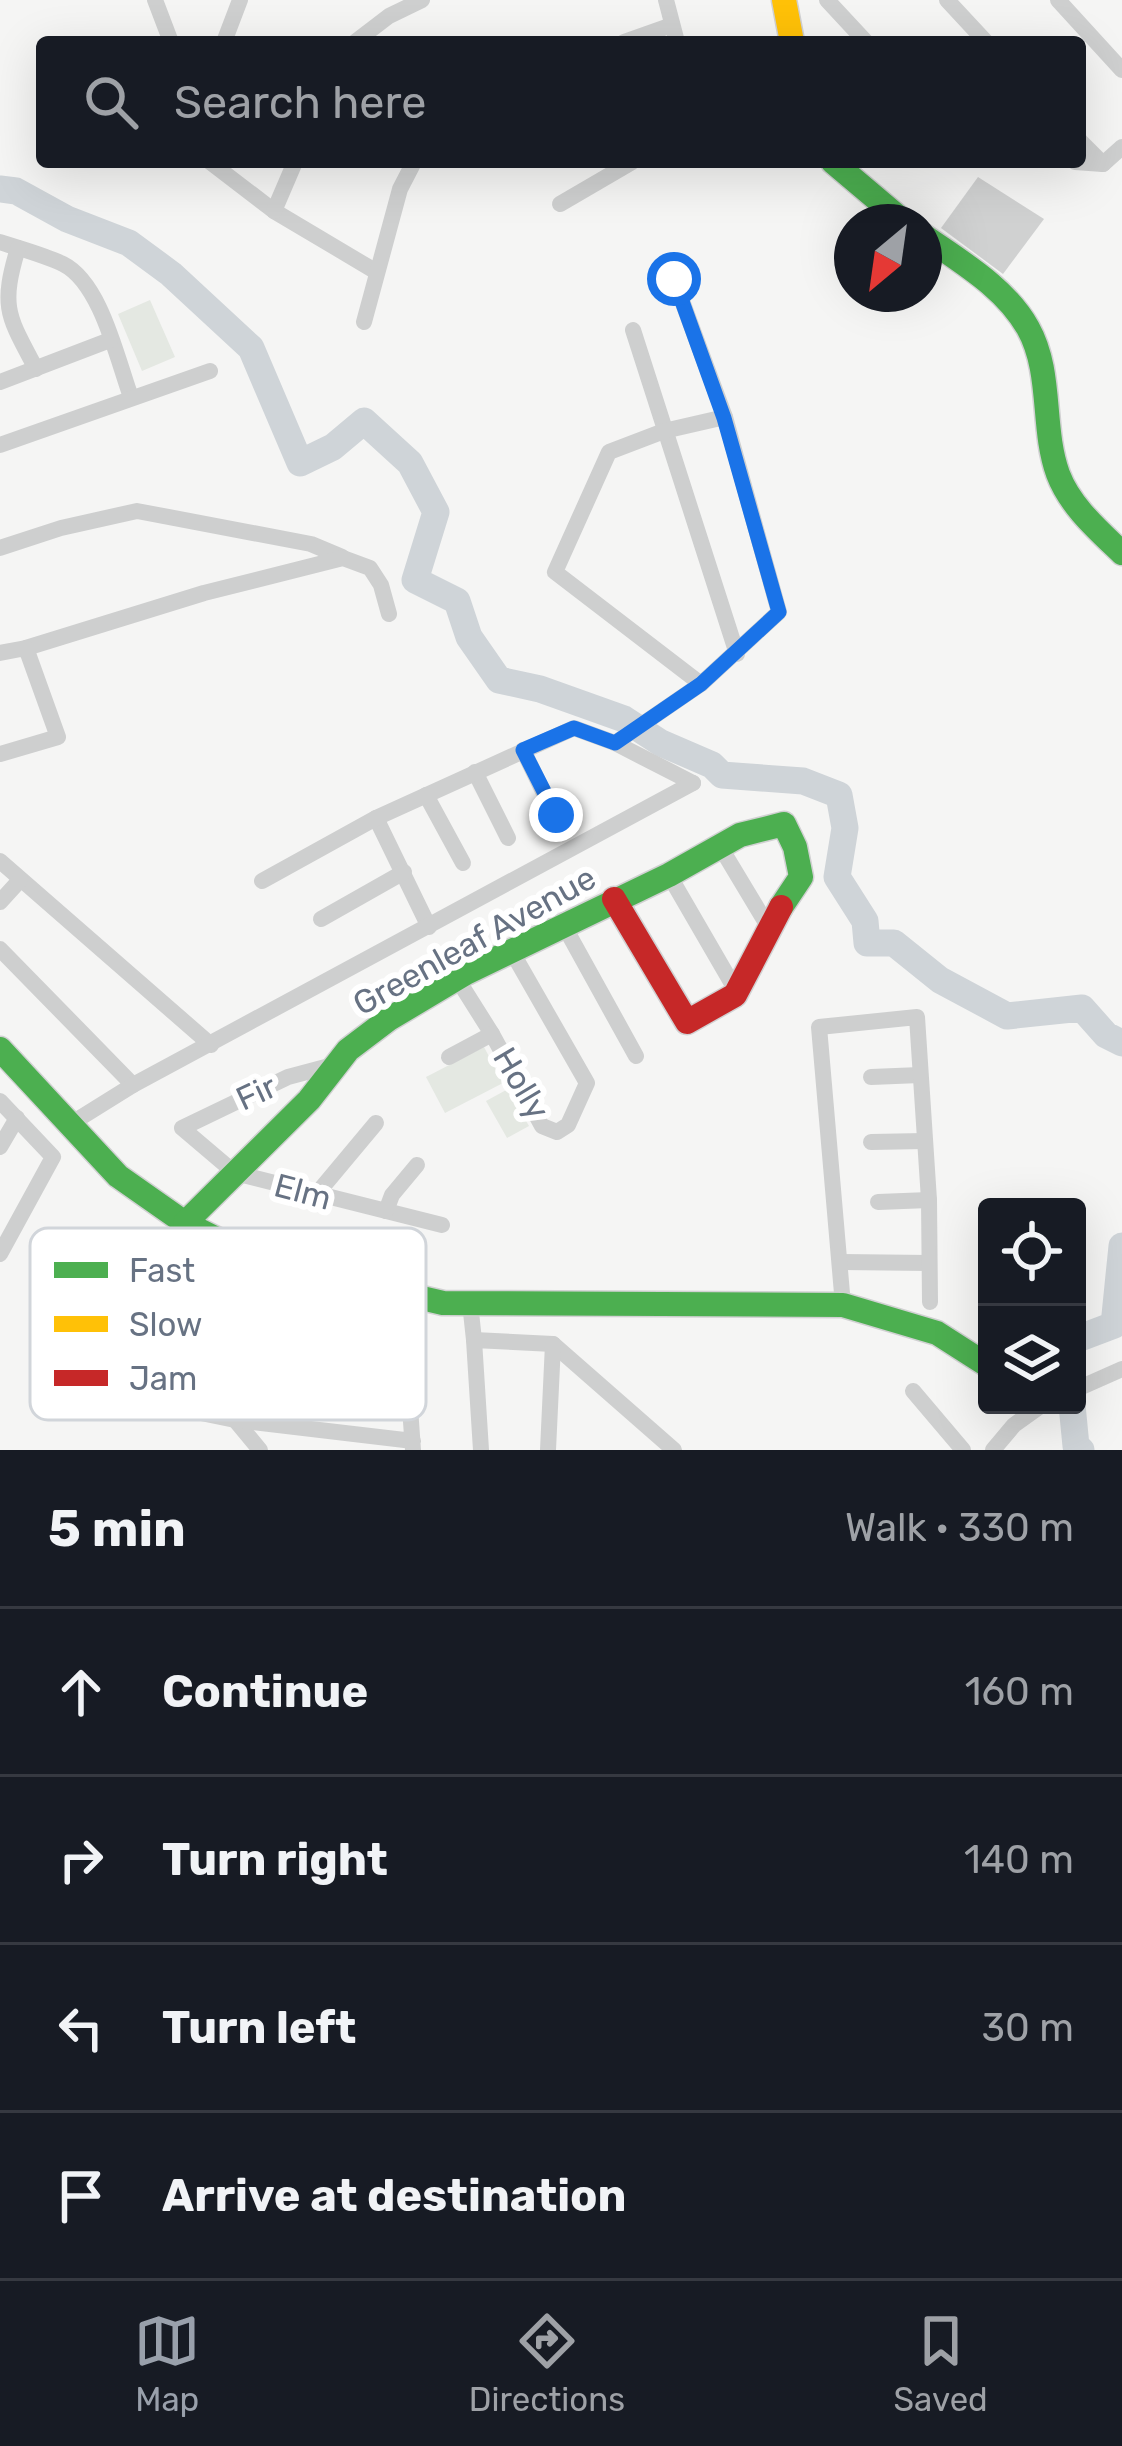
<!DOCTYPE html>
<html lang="en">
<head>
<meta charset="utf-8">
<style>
	body { margin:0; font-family:Rubik,sans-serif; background:#20242c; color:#f1f3f6 }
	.controls { position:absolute; right:36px; bottom:36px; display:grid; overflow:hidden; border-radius:12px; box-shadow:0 12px 48px #0002 }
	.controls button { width:108px; height:108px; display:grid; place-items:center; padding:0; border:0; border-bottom:3px solid #363941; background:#171b24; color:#f1f3f6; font:60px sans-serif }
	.compass { position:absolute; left:834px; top:204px; width:108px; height:108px; border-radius:50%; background:#171b24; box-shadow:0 12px 48px #0002; rotate:209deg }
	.stop { position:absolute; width:36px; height:36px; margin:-27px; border:9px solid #1a73e8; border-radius:50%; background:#fff }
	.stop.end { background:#1a73e8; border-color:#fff; box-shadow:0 3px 12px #0008 }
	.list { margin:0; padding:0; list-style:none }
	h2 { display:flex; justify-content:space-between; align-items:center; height:156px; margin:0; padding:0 48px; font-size:51px }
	h2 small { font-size:39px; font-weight:400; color:#9ea1a6 }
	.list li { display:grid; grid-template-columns:78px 1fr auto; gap:36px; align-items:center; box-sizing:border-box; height:168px; padding:0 48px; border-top:3px solid #363941 }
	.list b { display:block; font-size:45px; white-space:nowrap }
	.list em { font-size:39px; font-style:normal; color:#9ea1a6 }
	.icon { flex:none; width:66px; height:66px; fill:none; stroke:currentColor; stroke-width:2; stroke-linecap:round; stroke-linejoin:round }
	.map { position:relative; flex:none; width:1122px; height:1450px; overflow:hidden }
	.search { position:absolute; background:#171b24; box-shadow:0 12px 48px #0002; left:36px; right:36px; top:36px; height:132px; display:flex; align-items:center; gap:30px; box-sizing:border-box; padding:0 42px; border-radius:12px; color:#9ea1a6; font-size:45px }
	.sheet { height:828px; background:#171b24 }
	nav { display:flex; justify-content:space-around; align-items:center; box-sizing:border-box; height:168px; border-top:3px solid #363941; background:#171b24; font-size:33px; color:#9ea1a6 }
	nav a { display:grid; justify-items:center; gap:6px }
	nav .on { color:#99a0ab }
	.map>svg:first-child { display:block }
	.green { fill:#e4e8e2 }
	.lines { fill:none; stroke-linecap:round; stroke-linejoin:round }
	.river { stroke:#cfd4d8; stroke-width:27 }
	.building { fill:#d0d1d1 }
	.fast-casing { stroke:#d1d1d2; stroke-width:27 }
	.slow-casing { stroke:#d1d1d2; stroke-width:27 }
	.jam-casing { stroke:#d1d1d2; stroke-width:27 }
	.street { stroke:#cecfcf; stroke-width:16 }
	.fast { stroke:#4caf50; stroke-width:24 }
	.slow { stroke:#ffc107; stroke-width:24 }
	.jam { stroke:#c62828; stroke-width:24 }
	.route { stroke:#1a73e8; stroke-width:15 }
	.labels { text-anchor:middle; stroke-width:12; stroke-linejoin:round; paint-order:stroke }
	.street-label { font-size:33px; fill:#677283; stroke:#fff }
	.key { fill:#fff; stroke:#d1d5da; stroke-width:3 }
	.key-label { font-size:33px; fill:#677283 }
</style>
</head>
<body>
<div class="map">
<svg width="1122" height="1450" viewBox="0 0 1122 1450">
	<rect width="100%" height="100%" fill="#f5f5f4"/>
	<g class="green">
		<path d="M150,300L175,357L142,371L118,314Z"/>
		<path d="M484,1047L503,1083L445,1113L426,1077Z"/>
		<path d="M508,1089L529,1126L507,1138L486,1101Z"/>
	</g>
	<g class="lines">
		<g class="river">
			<path d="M0,189L16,191L67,219L129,243L171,274L251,348L300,463L333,447L364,421L410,463L436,512L415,580L457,601L469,637L499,680L540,689L624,719L661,743L712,765L722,775L803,781L839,795L845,828L837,877L865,921L867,943H894L940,980L1007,1016L1082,1008L1106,1035L1122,1043"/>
			<path d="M1077,1339L1114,1325L1122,1246"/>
			<path d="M1072,1405L1076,1446L1081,1450"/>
		</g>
	</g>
	<path class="building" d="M978,177L1044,219L1003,274L941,228Z"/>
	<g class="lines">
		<defs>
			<g id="fast">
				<path d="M833,162L904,222"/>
				<path d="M924,236C961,262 1005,287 1028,328C1053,373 1041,427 1058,474C1070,506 1098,530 1122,553"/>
				<path d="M0,1049L118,1176L185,1223L256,1259L443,1303L843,1305L937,1333L987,1365"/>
				<path d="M185,1223L309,1100L348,1050L389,1019L466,973L669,875L740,835L784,824L795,847L801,877L781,907"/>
			</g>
			<path id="slow" d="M784,0L792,42"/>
			<path id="jam" d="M614,899L687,1022L735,995L781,907"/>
		</defs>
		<use href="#fast" class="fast-casing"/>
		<use href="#slow" class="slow-casing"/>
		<use href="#jam" class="jam-casing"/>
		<g class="street">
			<path d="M155,0L171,42"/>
			<path d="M666,0L677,42"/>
			<path d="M827,0L866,42"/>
			<path d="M947,0L986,42"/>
			<path d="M1058,0L1122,70"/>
			<path d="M224,42L240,0"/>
			<path d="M355,42L389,16L422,0"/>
			<path d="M624,42L672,25"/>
			<path d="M1080,141L1103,164"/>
			<path d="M210,162L274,211L375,271"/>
			<path d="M1075,162L1103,164L1122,147"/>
			<path d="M560,204L632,162"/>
			<path d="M274,211L295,162"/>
			<path d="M0,242C21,249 44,255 63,264C101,283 117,359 131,397"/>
			<path d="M18,248C0,308 8,316 36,369"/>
			<path d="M364,322L400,189L414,162"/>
			<path d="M633,330L737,654"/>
			<path d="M0,382L110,340"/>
			<path d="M0,445L210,371"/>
			<path d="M0,548L61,528L137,511L311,544L342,557"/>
			<path d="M26,648L204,593L343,558L370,568L381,585L389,614"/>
			<path d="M0,653L26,648L58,737L0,754"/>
			<path d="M701,684L555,572L609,452L664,431L725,417"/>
			<path d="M615,743L701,684L779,612L725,417L674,279"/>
			<path d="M523,750L555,816"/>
			<path d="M475,772L508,838"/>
			<path d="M426,795L463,863"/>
			<path d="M376,818L429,927"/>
			<path d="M721,848L769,928"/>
			<path d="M0,861L211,1045"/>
			<path d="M669,875L738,994"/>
			<path d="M262,881L376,818L574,728L615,743L693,783"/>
			<path d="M0,902L20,880"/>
			<path d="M321,919L404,872"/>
			<path d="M563,924L636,1056"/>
			<path d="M0,949L133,1085"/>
			<path d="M458,980L492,1034L542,1126L557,1132L568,1125L587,1083L512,952"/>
			<path d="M449,1057L492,1034"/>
			<path d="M333,1065L288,1077L182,1128L235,1173L442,1225"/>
			<path d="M871,1077L920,1075"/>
			<path d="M0,1101L53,1157L0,1254"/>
			<path d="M72,1123L133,1085L693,783"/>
			<path d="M871,1142L924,1141"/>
			<path d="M0,1147L17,1118"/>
			<path d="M315,1196L376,1123"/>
			<path d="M878,1202L929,1200"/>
			<path d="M386,1211L392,1195L417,1165"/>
			<path d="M841,1262L929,1263"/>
			<path d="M470,1303L474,1340"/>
			<path d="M843,1305L819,1027L917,1017L929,1200L930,1302"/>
			<path d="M240,1349L256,1259"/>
			<path d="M1077,1389L1122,1369"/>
			<path d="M913,1391L963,1450"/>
			<path d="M235,1420L260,1450"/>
			<path d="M413,1441L235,1420L128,1398L125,1390L134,1335L140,1330L408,1379L413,1450"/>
			<path d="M481,1450L474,1340L553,1344L674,1450"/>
			<path d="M548,1450L553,1344"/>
			<path d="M993,1450L1014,1425L1042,1405"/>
		</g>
		<use href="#fast" class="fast"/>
		<use href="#slow" class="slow"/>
		<use href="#jam" class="jam"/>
	</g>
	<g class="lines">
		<path class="route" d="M556,815L523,750L574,728L615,743L701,684L779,612L724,418L674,279"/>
	</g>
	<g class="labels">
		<g class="street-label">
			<text transform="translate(474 940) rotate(-29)" y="12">Greenleaf Avenue</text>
			<text transform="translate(522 1083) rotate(59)" y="12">Holly</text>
			<text transform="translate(256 1092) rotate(-25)" y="12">Fir</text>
			<text transform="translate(303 1191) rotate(15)" y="12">Elm</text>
		</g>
	</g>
	<rect x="30" y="1228" width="396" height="192" rx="18" class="key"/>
	<rect x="54" y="1262" width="54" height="16" fill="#4caf50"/>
	<rect x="54" y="1316" width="54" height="16" fill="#ffc107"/>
	<rect x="54" y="1370" width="54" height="16" fill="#c62828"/>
	<g class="key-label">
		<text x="129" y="1282">Fast</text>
		<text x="129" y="1336">Slow</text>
		<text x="129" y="1390">Jam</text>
	</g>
</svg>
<div class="controls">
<button><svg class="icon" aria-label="locate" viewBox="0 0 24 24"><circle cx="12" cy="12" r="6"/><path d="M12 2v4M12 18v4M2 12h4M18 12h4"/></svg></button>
<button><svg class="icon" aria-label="layers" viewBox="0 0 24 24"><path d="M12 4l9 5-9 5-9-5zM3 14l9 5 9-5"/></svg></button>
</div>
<svg class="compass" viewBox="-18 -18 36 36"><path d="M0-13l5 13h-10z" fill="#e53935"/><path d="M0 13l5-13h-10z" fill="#9ea1a6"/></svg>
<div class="stop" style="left:674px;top:279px"></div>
<div class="stop end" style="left:556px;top:815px"></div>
<div class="search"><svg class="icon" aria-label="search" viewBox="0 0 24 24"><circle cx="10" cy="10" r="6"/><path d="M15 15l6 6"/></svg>Search here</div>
</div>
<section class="sheet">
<h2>5 min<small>Walk · 330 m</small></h2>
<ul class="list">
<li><svg class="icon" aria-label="ahead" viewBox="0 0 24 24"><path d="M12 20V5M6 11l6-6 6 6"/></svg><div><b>Continue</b></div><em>160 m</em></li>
<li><svg class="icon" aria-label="right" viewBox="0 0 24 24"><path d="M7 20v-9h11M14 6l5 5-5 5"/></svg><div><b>Turn right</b></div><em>140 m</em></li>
<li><svg class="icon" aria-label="left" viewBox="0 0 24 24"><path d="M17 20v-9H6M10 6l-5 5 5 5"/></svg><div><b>Turn left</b></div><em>30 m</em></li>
<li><svg class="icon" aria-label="arrive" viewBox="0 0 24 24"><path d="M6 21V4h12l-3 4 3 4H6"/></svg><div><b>Arrive at destination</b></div></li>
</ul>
</section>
<nav>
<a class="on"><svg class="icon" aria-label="map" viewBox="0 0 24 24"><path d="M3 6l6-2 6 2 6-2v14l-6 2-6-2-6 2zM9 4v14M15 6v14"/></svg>Map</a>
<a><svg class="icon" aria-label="directions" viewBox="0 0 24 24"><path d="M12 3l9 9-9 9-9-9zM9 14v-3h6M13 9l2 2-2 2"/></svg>Directions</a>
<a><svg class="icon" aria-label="saved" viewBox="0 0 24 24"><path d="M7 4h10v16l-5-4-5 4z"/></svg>Saved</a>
</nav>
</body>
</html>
